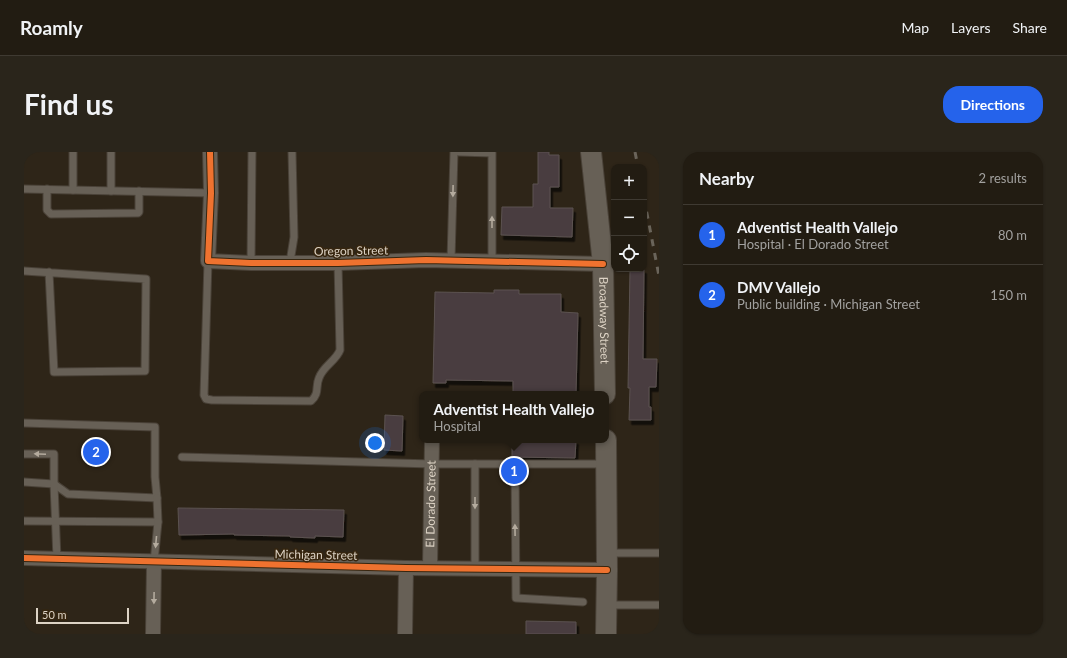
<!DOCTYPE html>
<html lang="en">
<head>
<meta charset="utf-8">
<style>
	body { margin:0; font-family:Lato,sans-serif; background:#2a251b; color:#f1f3f6 }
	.controls { position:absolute; right:12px; top:12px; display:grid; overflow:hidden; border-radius:8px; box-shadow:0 1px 3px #0004 }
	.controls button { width:36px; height:36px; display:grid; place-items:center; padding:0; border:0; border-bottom:1px solid #3f3a32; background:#221c12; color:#f1f3f6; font:20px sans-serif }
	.scale { position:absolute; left:12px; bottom:10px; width:93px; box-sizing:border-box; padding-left:4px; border:2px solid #ddd3c5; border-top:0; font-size:11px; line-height:14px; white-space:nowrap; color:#ddd3c5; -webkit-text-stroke:3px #37260f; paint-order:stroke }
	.you { position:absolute; left:351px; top:291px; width:14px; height:14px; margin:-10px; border:3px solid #fff; border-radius:50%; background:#1a73e8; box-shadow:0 0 0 6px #1a73e833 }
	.badge { display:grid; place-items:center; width:26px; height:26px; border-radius:50%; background:#2563eb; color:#fff; font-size:13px; font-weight:700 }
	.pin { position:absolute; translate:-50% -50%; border:2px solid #fff; box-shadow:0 1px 4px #0006 }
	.popup { position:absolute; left:395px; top:239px; width:190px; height:52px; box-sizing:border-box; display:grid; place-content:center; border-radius:8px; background:#221c12; filter:drop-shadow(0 1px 3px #0005); font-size:13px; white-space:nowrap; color:#a2a19f }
	.popup b { font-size:15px; color:#f1f3f6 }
	.popup::after { content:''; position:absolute; left:50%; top:100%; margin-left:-8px; border:8px solid transparent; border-top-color:#221c12 }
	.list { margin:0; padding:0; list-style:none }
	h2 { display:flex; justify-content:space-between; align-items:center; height:52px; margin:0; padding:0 16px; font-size:17px }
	h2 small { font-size:13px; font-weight:400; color:#a2a19f }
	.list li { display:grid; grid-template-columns:26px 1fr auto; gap:12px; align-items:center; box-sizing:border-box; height:60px; padding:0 16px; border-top:1px solid #3f3a32 }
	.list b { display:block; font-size:15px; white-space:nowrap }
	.list p { margin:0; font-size:13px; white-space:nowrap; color:#a2a19f }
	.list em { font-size:13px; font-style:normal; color:#a2a19f }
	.icon { flex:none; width:22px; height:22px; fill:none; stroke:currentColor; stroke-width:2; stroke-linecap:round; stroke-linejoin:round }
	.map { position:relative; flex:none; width:635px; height:482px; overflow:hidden; border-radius:16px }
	header { display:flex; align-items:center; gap:24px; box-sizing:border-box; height:56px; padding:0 20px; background:#221c12; border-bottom:1px solid #3f3a32 }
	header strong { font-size:19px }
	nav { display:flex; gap:22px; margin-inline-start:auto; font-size:14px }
	.intro { display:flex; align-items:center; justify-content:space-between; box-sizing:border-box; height:96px; padding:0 24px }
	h1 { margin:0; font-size:28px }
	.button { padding:10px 18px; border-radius:16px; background:#2563eb; color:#fff; font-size:14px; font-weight:700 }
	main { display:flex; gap:24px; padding:0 24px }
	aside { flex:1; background:#221c12; border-radius:16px; box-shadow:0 1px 3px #0004 }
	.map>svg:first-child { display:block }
	.building { fill:#4a3d40; stroke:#5b5250; filter:url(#shadow) }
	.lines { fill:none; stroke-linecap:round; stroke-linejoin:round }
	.lane-casing { stroke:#4a4238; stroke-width:9 }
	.street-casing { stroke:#4a4238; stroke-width:16 }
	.secondary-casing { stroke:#4a4238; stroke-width:22 }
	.lane { stroke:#676056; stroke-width:7 }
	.street { stroke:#676056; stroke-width:14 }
	.secondary { stroke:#676056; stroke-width:20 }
	.rail { stroke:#6a645a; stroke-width:3; stroke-dasharray:7 7; stroke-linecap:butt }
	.cycleway-casing { stroke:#37260f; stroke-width:8 }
	.cycleway { stroke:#ef722f; stroke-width:6 }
	.oneway { fill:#b4ab9e }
	.labels { text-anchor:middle; stroke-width:3; stroke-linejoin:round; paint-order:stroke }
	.street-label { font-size:12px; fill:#ddd3c5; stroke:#37260f }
</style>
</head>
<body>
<header>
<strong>Roamly</strong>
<nav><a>Map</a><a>Layers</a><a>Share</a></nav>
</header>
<div class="intro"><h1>Find us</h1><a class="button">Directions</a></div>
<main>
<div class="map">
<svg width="635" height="482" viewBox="0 0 635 482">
	<defs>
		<filter id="shadow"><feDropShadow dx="2.5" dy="4.5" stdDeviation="0" flood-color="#0009"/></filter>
	</defs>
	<rect width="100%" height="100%" fill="#2e2518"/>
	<g class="building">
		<path d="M514,0H525V3H535V35H526V56H549L548,85L477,83L478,55H509V32H514Z"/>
		<path d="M606,117H620L619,207H633L632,235H625V255H627V268H605L606,236H604Z"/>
		<path d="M470,138H495V142H537V160L554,161L552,242H489V229L422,228V231H409L411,140L470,141Z"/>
		<path d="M361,263L379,264L378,299L360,298Z"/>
		<path d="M488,288H552L551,306L488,305Z"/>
		<path d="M154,356L320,358L319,385L291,384V386L266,385V384L210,383V382L155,383Z"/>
		<path d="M502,469L552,470V482H502Z"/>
	</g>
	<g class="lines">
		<defs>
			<g id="lane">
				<path d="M435,0L468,1V109"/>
				<path d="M0,37L187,41"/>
				<path d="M23,37V58L27,62L114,61L115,60V39"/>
				<path d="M49,38V0"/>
				<path d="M87,39V0"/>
				<path d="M427,108L430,0"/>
				<path d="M184,109L180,243L182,247L188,248L287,249C296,241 291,235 295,226C299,214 312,209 316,198L314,111"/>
				<path d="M266,110L270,85L268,0"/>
				<path d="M227,111L228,0"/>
				<path d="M0,119L122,127L121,219L30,220L25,120"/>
				<path d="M0,271L131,275V325L133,346L44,342L30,332L0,330"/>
				<path d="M0,302H30V332L33,407"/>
				<path d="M158,305L408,312H581"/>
				<path d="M491,312L492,446L559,450"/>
				<path d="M0,369L134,370L133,346"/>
				<path d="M583,401H635"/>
				<path d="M130,410L134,370"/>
				<path d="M451,416V312"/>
				<path d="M583,453H635"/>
			</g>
			<g id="street">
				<path d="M186,0L187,41L184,109L227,111H314L402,108L579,112"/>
				<path d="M0,406L382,416L583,418"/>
				<path id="s1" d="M406,416L408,288"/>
				<path d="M129,482L130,410"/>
				<path d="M381,482L382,416"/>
			</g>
			<g id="secondary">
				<path id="s2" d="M567,0L579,112L581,242"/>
				<path d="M582,288L583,418L582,482"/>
			</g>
		</defs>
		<use href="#lane" class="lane-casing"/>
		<use href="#street" class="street-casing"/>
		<use href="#secondary" class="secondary-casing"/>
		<use href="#lane" class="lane"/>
		<use href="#street" class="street"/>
		<use href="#secondary" class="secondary"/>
		<g class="rail">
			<path d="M611,0L614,15"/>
			<path d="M620,46L635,124"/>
		</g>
		<defs>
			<g id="cycleway">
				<path d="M186,0L187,41L184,109L227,111H314L402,108L579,112"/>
				<path d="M0,406L382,416L583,418"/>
			</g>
		</defs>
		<use href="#cycleway" class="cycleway-casing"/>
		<use href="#cycleway" class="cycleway"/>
	</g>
	<defs><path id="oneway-solid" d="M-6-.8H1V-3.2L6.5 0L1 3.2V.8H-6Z"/></defs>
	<g class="oneway">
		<use href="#oneway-solid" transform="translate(429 39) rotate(91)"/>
		<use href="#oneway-solid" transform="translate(468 70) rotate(-90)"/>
		<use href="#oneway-solid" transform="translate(16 302) rotate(-178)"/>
		<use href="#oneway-solid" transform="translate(451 351) rotate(90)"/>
		<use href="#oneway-solid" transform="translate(491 378) rotate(-91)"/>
		<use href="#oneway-solid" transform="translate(132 390) rotate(95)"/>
		<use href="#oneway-solid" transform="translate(130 446) rotate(91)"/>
	</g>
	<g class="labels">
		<g class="street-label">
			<text transform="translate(327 99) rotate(-1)" y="4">Oregon Street</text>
			<text dy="4" stroke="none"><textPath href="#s2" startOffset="169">Broadway Street</textPath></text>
			<text dy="4" stroke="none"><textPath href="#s1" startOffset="64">El Dorado Street</textPath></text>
			<text transform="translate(292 403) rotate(1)" y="4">Michigan Street</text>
		</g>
	</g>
</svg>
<div class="controls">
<button>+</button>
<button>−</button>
<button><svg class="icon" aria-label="locate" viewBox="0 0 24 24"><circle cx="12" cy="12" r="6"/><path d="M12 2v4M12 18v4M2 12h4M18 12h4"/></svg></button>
</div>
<div class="scale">50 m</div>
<div class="you"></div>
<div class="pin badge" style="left:490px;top:319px">1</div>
<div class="popup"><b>Adventist Health Vallejo</b>Hospital</div>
<div class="pin badge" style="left:72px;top:300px">2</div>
</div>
<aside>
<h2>Nearby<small>2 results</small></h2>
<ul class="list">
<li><span class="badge">1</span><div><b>Adventist Health Vallejo</b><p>Hospital · El Dorado Street</p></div><em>80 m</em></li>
<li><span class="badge">2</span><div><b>DMV Vallejo</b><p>Public building · Michigan Street</p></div><em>150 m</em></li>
</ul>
</aside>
</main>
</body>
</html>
